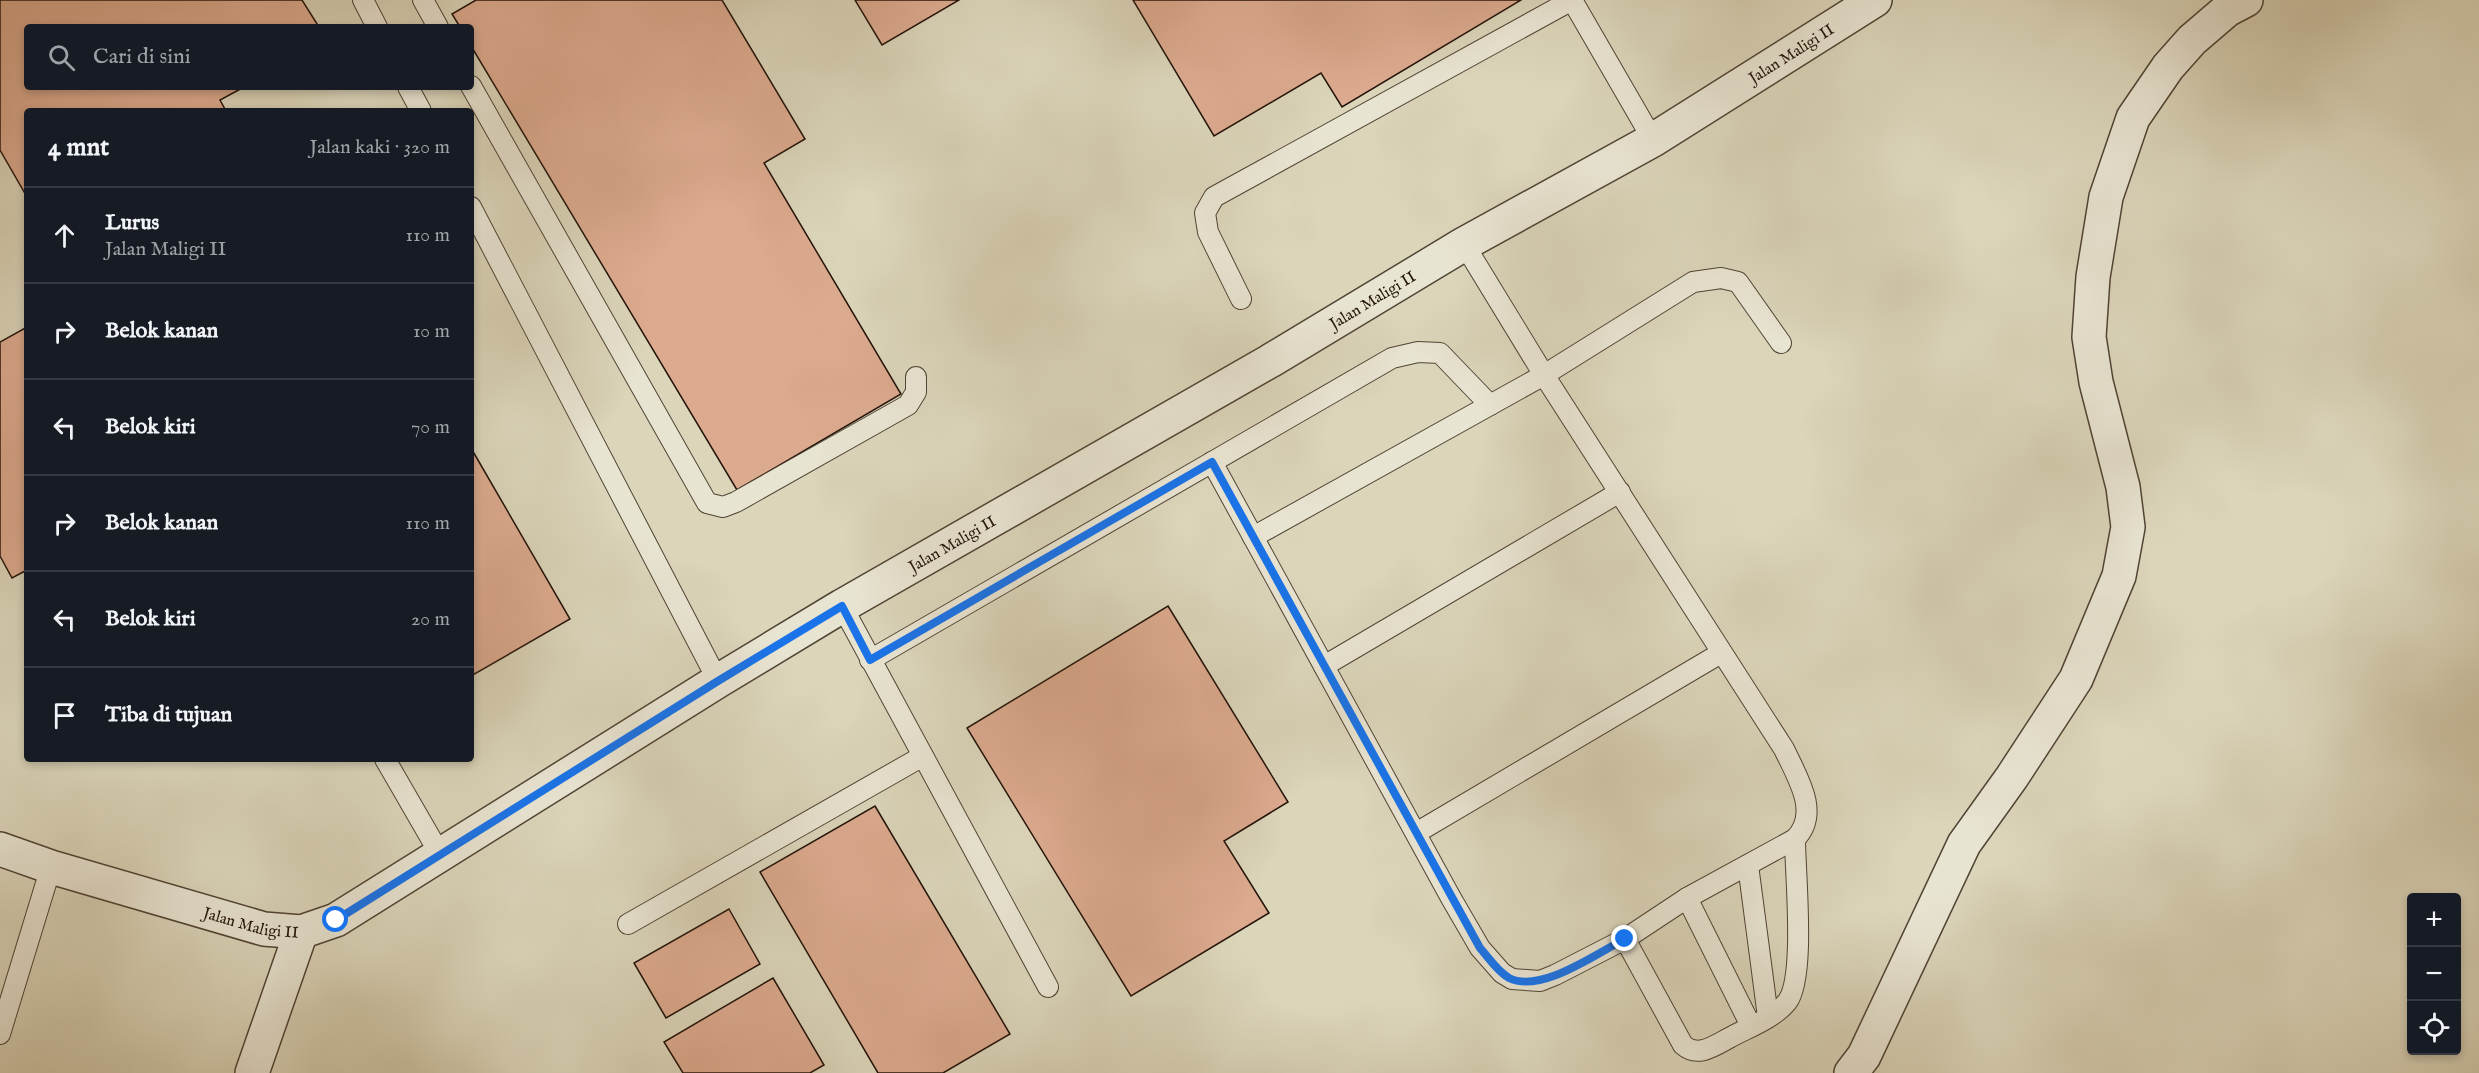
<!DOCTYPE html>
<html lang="id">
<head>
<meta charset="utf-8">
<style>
	body { margin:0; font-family:"IM FELL English",serif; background:#242831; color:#f1f3f6 }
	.controls { position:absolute; right:18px; bottom:18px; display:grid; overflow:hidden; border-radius:6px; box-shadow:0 3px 9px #0003 }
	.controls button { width:54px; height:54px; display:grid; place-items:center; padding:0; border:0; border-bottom:2px solid #363941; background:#171b24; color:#f1f3f6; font:30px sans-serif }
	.stop { position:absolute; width:18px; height:18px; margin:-14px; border:4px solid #1a73e8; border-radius:50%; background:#fff }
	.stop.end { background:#1a73e8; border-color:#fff; box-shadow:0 2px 6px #0008 }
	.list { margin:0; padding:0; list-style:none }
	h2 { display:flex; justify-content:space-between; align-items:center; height:78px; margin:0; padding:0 24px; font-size:26px }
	h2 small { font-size:20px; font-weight:400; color:#9ea1a6 }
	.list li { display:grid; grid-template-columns:39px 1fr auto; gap:18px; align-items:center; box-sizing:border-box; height:96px; padding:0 24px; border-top:2px solid #363941 }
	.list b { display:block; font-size:22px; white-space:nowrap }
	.list p { margin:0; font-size:20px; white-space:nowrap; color:#9ea1a6 }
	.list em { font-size:20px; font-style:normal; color:#9ea1a6 }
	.icon { flex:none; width:33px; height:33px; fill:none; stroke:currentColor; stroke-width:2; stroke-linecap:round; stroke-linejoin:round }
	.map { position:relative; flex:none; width:2479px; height:1073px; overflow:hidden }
	.search { position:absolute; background:#171b24; box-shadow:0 3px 9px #0003; left:24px; top:24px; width:450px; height:66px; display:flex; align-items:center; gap:15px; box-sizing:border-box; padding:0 21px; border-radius:6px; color:#9ea1a6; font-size:22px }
	.panel { position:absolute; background:#171b24; box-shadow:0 3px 9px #0003; left:24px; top:108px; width:450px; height:654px; border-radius:6px }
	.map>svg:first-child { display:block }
	.building { fill:#dcaa8f; stroke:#221309; stroke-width:1.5 }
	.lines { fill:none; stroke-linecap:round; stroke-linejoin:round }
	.lane-casing { stroke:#504435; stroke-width:22 }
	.street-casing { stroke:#504435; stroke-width:36 }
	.lane { stroke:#e8e4d2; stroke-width:20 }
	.street { stroke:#e8e4d2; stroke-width:33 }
	.route { stroke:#1a73e8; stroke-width:8 }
	.labels { text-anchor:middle; stroke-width:6; stroke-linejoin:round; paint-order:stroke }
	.street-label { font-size:16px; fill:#221309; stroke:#e8e4d2 }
</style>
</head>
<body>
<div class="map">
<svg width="2479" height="1073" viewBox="0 0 2479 1073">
	<rect width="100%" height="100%" fill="#dbd5ba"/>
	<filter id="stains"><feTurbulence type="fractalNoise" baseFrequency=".00333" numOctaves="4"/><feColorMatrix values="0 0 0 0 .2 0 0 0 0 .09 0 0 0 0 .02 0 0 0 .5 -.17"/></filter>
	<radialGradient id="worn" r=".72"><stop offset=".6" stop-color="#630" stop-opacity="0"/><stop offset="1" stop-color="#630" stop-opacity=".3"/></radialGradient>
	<g class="building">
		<path d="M0,0H302L319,27H27V87H244L220,100L226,111H27V197L0,150Z"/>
		<path d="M476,0H722L805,139L764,163L901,394L737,490L471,46V27H460L452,14Z"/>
		<path d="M855,0H959L882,45Z"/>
		<path d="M1133,0H1521L1342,107L1321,73L1214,136Z"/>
		<path d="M27,327V570L12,578L0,556V342Z"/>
		<path d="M471,448L570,619L471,676Z"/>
		<path d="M1168,606L1288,802L1224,841L1269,913L1131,996L967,728Z"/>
		<path d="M875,806L1010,1034L943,1073H878L760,872Z"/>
		<path d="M729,909L760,964L666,1018L634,963Z"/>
		<path d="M773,978L824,1065L810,1073H683L664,1042Z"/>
	</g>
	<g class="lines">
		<defs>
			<g id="lane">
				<path d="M363,0L377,27"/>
				<path d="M423,0L438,27"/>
				<path d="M1572,0L1653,140"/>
				<path d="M471,86L707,503L723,507L736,502L908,405L916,392V377"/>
				<path d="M408,87L421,111"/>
				<path d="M471,207L718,681"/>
				<path d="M1241,299L1208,232L1205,213L1214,197L1572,0"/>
				<path d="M1212,462L1451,898L1480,948L1502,973L1512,979L1540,981L1555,975L1625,939L1687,898L1795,839C1821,813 1797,777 1784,749L1544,375L1464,244"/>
				<path d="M1253,537L1544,375L1693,282L1721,278L1738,282L1781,343"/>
				<path d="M842,606L1048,987"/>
				<path d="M870,660L1392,358L1418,352L1440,353L1490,405"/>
				<path d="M1324,666L1620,492"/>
				<path d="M385,759L441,856"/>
				<path d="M1416,833L1721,653"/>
				<path d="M1748,865L1768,1017"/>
				<path d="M1687,898L1751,1026"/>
				<path d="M628,924L923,756"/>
				<path d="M1625,939L1683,1045C1698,1058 1714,1046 1729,1038C1747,1028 1773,1019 1787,1002C1806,978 1795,873 1795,839"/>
				<path d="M0,1034L51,867"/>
			</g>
			<g id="street">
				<path id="s1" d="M0,849L51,867L264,929L301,932L336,920L718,681L842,606L1270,361L1464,244L1653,140L1875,0"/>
				<path d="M252,1073L301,932"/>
				<path d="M1851,1073L1864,1056L1964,844L2012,777L2076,679L2119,576L2128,527L2123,487L2096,382L2089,337L2093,277L2106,197L2133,118L2168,67L2192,40L2227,10L2246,0"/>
			</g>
		</defs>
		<use href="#lane" class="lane-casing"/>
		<use href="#street" class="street-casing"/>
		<use href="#lane" class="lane"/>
		<use href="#street" class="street"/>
	</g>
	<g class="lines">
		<path class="route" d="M336,920L718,681L842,606L870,660L1212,462L1480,948C1489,958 1497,971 1509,978C1541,994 1597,953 1625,939"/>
	</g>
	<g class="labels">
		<g class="street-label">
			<text dy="6" stroke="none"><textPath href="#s1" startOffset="2044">Jalan Maligi II</textPath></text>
			<text dy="6" stroke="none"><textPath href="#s1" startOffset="1558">Jalan Maligi II</textPath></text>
			<text dy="6" stroke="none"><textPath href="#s1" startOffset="1072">Jalan Maligi II</textPath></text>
			<text dy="6" stroke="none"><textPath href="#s1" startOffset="262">Jalan Maligi II</textPath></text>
		</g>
	</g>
	<rect width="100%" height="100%" filter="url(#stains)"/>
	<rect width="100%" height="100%" fill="url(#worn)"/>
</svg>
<div class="controls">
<button>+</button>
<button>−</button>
<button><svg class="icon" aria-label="locate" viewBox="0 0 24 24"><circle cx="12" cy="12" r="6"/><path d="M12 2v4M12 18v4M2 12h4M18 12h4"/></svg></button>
</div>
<div class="stop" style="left:336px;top:920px"></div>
<div class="stop end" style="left:1625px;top:939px"></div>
<div class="search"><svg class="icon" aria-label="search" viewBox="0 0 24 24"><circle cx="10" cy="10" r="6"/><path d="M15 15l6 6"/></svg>Cari di sini</div>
<section class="panel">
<h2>4 mnt<small>Jalan kaki · 320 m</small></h2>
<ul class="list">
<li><svg class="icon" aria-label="ahead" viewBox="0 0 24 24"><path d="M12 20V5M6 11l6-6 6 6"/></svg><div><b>Lurus</b><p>Jalan Maligi II</p></div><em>110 m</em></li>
<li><svg class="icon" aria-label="right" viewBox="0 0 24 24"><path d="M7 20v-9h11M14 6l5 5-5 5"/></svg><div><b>Belok kanan</b></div><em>10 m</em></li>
<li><svg class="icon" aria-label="left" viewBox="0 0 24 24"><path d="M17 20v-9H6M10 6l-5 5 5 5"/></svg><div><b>Belok kiri</b></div><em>70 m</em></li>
<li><svg class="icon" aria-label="right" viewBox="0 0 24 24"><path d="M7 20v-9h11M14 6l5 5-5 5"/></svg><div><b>Belok kanan</b></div><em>110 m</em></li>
<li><svg class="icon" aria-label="left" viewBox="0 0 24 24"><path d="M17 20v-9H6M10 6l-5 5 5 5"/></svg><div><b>Belok kiri</b></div><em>20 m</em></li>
<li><svg class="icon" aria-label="arrive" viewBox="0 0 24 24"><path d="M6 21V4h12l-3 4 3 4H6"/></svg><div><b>Tiba di tujuan</b></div></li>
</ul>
</section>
</div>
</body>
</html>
